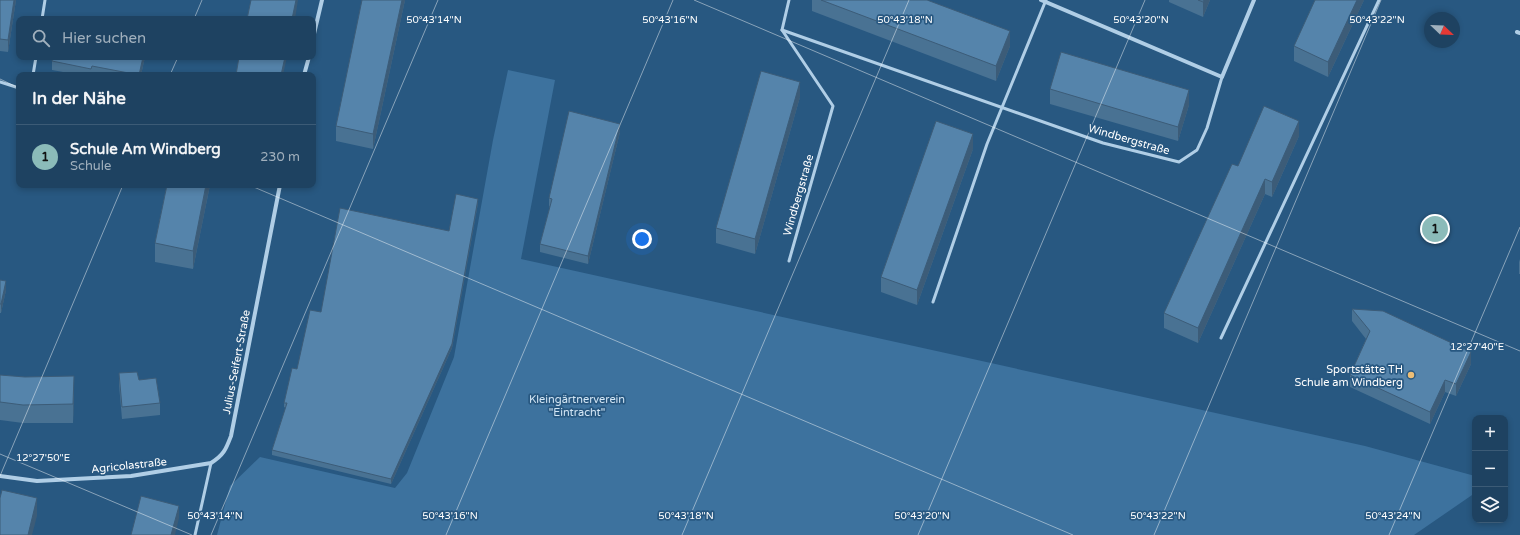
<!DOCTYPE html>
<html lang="de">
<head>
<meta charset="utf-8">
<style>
	body { margin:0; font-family:"Varela Round",sans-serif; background:#2b4d6a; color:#f1f3f6 }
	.controls { position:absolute; right:12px; bottom:12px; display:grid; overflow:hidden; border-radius:8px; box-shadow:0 2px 6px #0003 }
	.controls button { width:36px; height:36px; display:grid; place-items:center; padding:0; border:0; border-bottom:1px solid #3c5b76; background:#1e4261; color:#f1f3f6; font:20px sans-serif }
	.compass { position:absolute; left:1424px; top:12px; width:36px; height:36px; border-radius:50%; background:#1e4261; box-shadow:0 2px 6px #0003; rotate:113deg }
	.you { position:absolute; left:642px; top:239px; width:14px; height:14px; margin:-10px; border:3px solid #fff; border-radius:50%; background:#1a73e8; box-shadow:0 0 0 6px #1a73e833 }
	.badge { display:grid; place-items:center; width:26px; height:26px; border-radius:50%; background:#8bbbb9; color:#111; font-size:13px; font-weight:700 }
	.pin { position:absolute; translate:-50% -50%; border:2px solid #fff; box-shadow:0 1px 4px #0006 }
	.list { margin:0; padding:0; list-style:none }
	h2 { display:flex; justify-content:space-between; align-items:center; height:52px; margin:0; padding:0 16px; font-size:17px }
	h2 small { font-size:13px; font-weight:400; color:#a1b0bd }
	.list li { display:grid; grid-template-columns:26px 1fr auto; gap:12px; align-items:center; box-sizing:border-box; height:64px; padding:0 16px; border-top:1px solid #3c5b76 }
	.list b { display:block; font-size:15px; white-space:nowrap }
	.list p { margin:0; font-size:13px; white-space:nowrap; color:#a1b0bd }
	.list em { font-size:13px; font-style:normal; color:#a1b0bd }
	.icon { flex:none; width:22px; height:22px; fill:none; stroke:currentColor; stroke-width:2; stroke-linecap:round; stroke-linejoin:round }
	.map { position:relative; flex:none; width:1520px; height:535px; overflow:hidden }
	.search { position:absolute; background:#1e4261; box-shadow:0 2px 6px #0003; left:16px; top:16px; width:300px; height:44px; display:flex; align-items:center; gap:10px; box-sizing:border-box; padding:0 14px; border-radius:8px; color:#a1b0bd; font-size:15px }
	.panel { position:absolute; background:#1e4261; box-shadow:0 2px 6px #0003; left:16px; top:72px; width:300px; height:116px; border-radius:8px }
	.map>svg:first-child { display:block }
	.green { fill:#3d729e }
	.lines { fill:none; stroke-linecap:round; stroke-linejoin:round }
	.lane { stroke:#b0cee6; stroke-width:3 }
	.street { stroke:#b0cee6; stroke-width:4 }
	.wall { fill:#497293 }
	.shaded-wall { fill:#3c5c78 }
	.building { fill:#5584ab; stroke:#3c5c78 }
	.ticks { fill:none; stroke:#fff; stroke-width:1; stroke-opacity:0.45 }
	.poi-dot { fill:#edbe76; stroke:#285881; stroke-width:1.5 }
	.labels { text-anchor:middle; stroke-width:3.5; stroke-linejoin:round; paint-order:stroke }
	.street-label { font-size:11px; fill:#fff; stroke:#285881 }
	.poi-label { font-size:11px; fill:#fff; stroke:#285881; text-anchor:end }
	.park-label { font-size:11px; fill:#d3e6f5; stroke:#285881 }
	.ticks-label { font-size:10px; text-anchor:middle; fill:#fff; stroke:#285881; stroke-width:3.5; stroke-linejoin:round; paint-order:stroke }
</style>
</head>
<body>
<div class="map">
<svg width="1520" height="535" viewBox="0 0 1520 535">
	<rect width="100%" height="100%" fill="#285881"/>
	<path class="green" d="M508,70L555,80L521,259L1365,446L1475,476V493L1414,535H217L230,486L260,457L395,488L407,473L454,357L493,140Z"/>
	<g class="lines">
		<g class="lane">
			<path d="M42,19L45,0"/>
			<path d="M782,30L1103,143L1179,162L1197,150L1207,128L1222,77"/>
			<path d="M33,75L36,57"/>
			<path d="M0,82L19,88"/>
			<path d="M789,261L833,106L782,30L789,0"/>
			<path d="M933,302L987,144L1046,0"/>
			<path d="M1221,338L1379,0"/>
			<path d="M195,535L211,463"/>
		</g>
		<g class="street">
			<path d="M1041,0L1222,77L1254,0"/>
			<path d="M1517,32L1520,33"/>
			<path d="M313,38L322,0"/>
			<path d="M304,75L309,57"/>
			<path d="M0,476L37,481L131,476L211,463C224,455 226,449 231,436L280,185"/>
		</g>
	</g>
	<g class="wall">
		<path d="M0,0H16L8,52L0,51Z"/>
		<path d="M405,0L373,149L336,141V126Z"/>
		<path d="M812,0H927L1010,46L996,81L812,11Z"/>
		<path d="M1169,0H1210L1203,17L1169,2Z"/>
		<path d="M1364,0L1328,77L1294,61V46Z"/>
		<path d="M53,57H145L141,75H96L92,74V75H80L52,70V61Z"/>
		<path d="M1050,89L1189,105L1178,141L1050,104Z"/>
		<path d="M800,97L755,254L716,243V228Z"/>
		<path d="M620,132L588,264L540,252V244L550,207L549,206V198Z"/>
		<path d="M1299,136L1272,197L1265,194L1198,343L1164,328V313L1238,166Z"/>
		<path d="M973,149L917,305L881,292V277Z"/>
		<path d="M167,185H210L193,269L155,262V243Z"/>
		<path d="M478,203L452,348L391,484L272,455V450L286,408L284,407V403L297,369L449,231Z"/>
		<path d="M1520,259V274H1519V262Z"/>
		<path d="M0,280L6,290L1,313H0Z"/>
		<path d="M1352,309L1471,364L1456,396L1445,392L1430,424L1350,387V375L1366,339L1352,321Z"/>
		<path d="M119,373L139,380L160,403V415L122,419L119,385Z"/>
		<path d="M0,375L74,395L73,423H23L0,420Z"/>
	</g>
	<g class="shaded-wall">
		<path d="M14,0H16L8,52V40Z"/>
		<path d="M296,0H298L295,19H292Z"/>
		<path d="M402,0H405L373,149V134Z"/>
		<path d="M1204,0H1210L1203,17V2Z"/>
		<path d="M1357,0H1364L1328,77V62Z"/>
		<path d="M1010,31V46L996,81V66Z"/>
		<path d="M143,57H145L141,75H139Z"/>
		<path d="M285,57H287L283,75H281Z"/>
		<path d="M800,82V97L755,254V239Z"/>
		<path d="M1189,90V105L1178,141V127Z"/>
		<path d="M1299,121V136L1272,197V182Z"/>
		<path d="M620,124V132L588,264V256Z"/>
		<path d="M973,134V149L917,305V290Z"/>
		<path d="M1265,179V194L1198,343V328Z"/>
		<path d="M206,185H210L193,269V251Z"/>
		<path d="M478,199V203L452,348L391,484V479Z"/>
		<path d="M6,281V290L1,313V304Z"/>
		<path d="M1471,352V364L1456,396V384Z"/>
		<path d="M74,376V395L73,423V404Z"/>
		<path d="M1445,380V392L1430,424V412Z"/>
		<path d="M37,498V516L32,535H28Z"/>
		<path d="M179,506V518L175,535H171Z"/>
	</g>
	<g class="building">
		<path d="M0,0H14L8,40L0,39Z"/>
		<path d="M251,0H296L292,19H247Z"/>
		<path d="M362,0H402L373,134L336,126Z"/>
		<path d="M821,0H927L1010,31L996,66Z"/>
		<path d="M1198,0H1204L1203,2Z"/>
		<path d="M1315,0H1357L1328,62L1294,46Z"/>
		<path d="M1061,52L1189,90L1178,127L1050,89Z"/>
		<path d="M53,57H143L139,75L92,66L91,69L52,61Z"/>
		<path d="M239,57H285L281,75H236Z"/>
		<path d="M761,71L800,82L755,239L716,228Z"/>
		<path d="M1264,106L1299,121L1272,182L1265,179L1198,328L1164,313L1232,164L1238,166Z"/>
		<path d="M569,111L620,124L588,256L540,244L552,199L549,198Z"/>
		<path d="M936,121L973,134L917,290L881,277Z"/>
		<path d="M167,185H206L193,251L155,243Z"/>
		<path d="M456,194L478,199L452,344L391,479L272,450L287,403H284L292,368L297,369L310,310L321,312L340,208L449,231Z"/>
		<path d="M0,280L6,281L1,304H0Z"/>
		<path d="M1352,309L1383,311L1471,352L1456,384L1445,380L1430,412L1350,375L1370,331Z"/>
		<path d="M137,372L139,380L156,378L160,403L122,407L119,373Z"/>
		<path d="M0,375L25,377L74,376L73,404L23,405L0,402Z"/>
		<path d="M2,490L37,498L28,535H0V498Z"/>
		<path d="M141,496L179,506L171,535H131Z"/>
	</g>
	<path class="ticks" d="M694,0L1520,351M194,19L202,0M170,75L178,57M0,79L19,88M249,185L1073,535M0,454L192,535M0,476L123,185M211,535L438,0M446,535L673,0M682,535L909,0M918,535L1145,0M1154,535L1381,0M1389,535L1520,227"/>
	<circle class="poi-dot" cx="1411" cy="375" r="4"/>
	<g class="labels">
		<g class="street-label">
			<text transform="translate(1129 139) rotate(16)" y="4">Windbergstraße</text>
			<text transform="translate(798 195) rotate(-74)" y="4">Windbergstraße</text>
			<text transform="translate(236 362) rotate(-79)" y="4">Julius-Seifert-Straße</text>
			<text transform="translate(129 465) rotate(-6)" y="4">Agricolastraße</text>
		</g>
		<g class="poi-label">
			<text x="1403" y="373">Sportstätte TH<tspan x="1403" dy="13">Schule am Windberg</tspan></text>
		</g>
		<g class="park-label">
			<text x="577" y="403">Kleingärtnerverein<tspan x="577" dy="13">"Eintracht"</tspan></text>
		</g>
	</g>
	<g class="ticks-label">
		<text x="434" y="23">50°43'14"N</text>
		<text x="670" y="23">50°43'16"N</text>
		<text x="905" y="23">50°43'18"N</text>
		<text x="1141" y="23">50°43'20"N</text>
		<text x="1377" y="23">50°43'22"N</text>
		<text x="1477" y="350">12°27'40"E</text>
		<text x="43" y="461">12°27'50"E</text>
		<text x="215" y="519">50°43'14"N</text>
		<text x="450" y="519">50°43'16"N</text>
		<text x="686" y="519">50°43'18"N</text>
		<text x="922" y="519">50°43'20"N</text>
		<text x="1158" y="519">50°43'22"N</text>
		<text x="1393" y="519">50°43'24"N</text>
	</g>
</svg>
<div class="controls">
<button>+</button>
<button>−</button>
<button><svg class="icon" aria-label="layers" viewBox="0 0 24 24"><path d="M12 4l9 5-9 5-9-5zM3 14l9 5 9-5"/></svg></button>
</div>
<svg class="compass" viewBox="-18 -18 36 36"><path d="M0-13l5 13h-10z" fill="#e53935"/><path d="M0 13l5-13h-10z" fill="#a1b0bd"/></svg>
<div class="you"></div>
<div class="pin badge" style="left:1435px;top:229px">1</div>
<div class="search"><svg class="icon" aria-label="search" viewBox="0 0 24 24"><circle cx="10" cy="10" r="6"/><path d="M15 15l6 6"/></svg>Hier suchen</div>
<section class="panel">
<h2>In der Nähe<small></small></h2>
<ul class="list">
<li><span class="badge">1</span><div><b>Schule Am Windberg</b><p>Schule</p></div><em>230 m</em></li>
</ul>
</section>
</div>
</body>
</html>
